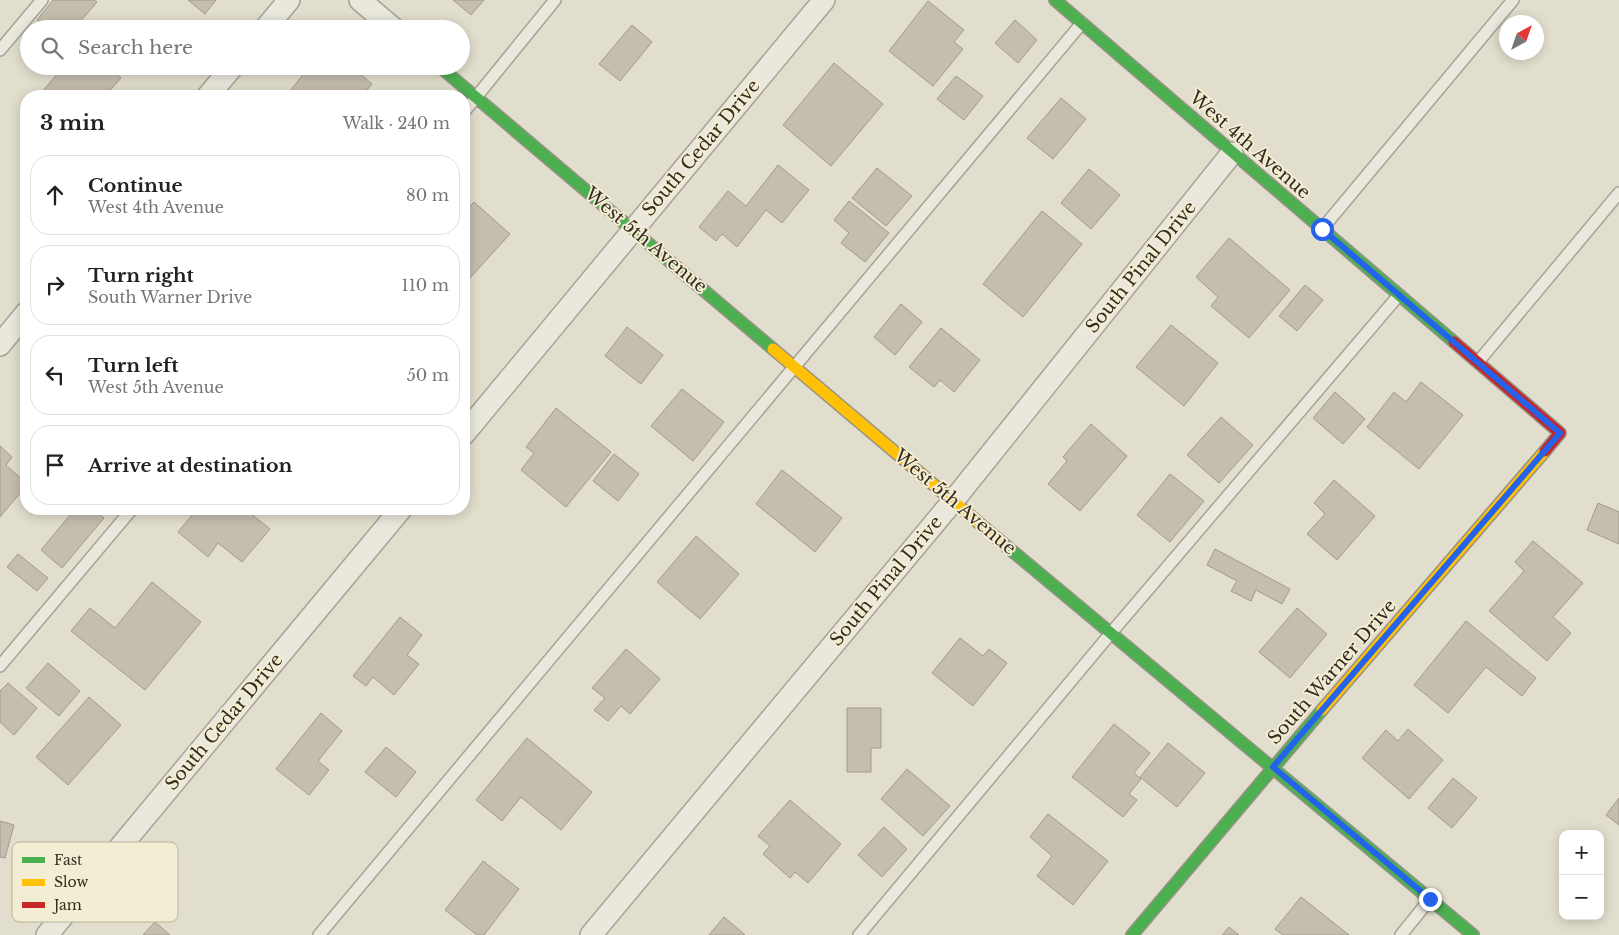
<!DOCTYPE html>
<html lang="en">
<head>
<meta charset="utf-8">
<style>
	body { margin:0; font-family:"Libre Baskerville",serif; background:#f2f2f2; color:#222 }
	.controls { position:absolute; right:15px; bottom:15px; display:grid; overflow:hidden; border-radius:10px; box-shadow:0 2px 12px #0003 }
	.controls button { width:45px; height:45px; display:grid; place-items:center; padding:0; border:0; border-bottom:1px solid #e0e0e0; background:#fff; color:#222; font:25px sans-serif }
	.compass { position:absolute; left:1499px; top:15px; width:45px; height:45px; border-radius:50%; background:#fff; box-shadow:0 2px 12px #0003; rotate:40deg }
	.stop { position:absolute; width:15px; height:15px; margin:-11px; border:4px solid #2563eb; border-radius:50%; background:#fff }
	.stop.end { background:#2563eb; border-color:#fff; box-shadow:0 1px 5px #0008 }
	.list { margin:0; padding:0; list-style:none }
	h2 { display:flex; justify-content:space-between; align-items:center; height:65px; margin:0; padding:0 20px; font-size:21px }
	h2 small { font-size:16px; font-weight:400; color:#767676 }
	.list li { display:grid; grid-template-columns:32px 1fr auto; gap:15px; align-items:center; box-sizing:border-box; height:80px; margin:0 10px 10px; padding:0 10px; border:1px solid #e0e0e0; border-radius:20px }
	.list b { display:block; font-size:19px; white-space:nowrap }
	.list p { margin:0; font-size:16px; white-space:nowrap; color:#767676 }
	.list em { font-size:16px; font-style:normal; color:#767676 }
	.icon { flex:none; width:28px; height:28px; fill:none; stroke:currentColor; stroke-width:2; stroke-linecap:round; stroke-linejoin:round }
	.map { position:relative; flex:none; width:1619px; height:935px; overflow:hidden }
	.search { position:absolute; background:#fff; box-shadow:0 2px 12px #0003; left:20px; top:20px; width:450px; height:55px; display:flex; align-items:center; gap:12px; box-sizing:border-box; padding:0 18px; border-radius:28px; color:#767676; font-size:19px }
	.panel { position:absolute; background:#fff; box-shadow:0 2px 12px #0003; left:20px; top:90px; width:450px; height:425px; border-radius:20px }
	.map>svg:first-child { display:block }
	.building { fill:#c5bdae; stroke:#a29a8c }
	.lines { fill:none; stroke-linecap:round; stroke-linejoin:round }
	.lane-casing { stroke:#a7a396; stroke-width:14 }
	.street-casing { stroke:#a7a396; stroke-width:24 }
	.fast-casing { stroke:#979286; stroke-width:14 }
	.slow-casing { stroke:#979286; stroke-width:14 }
	.jam-casing { stroke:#979286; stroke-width:14 }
	.lane { stroke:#eae8dd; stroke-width:11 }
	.street { stroke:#eae8dd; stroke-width:21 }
	.fast { stroke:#4caf50; stroke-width:11 }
	.slow { stroke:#ffc107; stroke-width:11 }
	.jam { stroke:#c62828; stroke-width:11 }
	.route { stroke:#2563eb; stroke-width:6 }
	.labels { text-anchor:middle; stroke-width:4; stroke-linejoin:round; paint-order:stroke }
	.street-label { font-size:18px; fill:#352c1f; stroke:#f3edd3 }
	.key { fill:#f3edd3; stroke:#bab39d; stroke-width:1 }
	.key-label { font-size:14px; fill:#352c1f }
</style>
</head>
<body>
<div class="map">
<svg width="1619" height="935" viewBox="0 0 1619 935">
	<rect width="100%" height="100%" fill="#e2decd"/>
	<g class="building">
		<path d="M53,0H94L97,2L74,29H47L37,20Z"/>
		<path d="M188,0H216L205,14Z"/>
		<path d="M453,0H484L471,15Z"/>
		<path d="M928,1L964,30L954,42L963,49L933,86L889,51Z"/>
		<path d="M1015,20L1037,40L1018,63L995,43Z"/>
		<path d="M632,25L652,42L620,81L599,64Z"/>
		<path d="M834,63L883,104L831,166L783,125Z"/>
		<path d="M64,66H107L121,78L105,96H45L41,93Z"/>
		<path d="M310,66H351L372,84L362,96H286Z"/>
		<path d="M956,76L983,96L964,120L937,99Z"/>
		<path d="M1061,98L1086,119L1053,159L1027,138Z"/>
		<path d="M778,165L809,190L782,223L766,210L737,247L722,234L716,241L699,227L728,191L746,206Z"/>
		<path d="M877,168L912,196L886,226L852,198Z"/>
		<path d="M1089,169L1120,195L1091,229L1061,203Z"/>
		<path d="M849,201L889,233L865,262L841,243L849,233L834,220Z"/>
		<path d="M474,202L510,234L469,279L464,274V213Z"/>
		<path d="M1042,211L1082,244L1023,317L983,284Z"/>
		<path d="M1229,238L1290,290L1249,338L1211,306L1218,297L1196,277Z"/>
		<path d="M1305,285L1323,300L1297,331L1279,316Z"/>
		<path d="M901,304L922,322L895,355L874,337Z"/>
		<path d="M1171,325L1218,363L1184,406L1136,367Z"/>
		<path d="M627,327L663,355L641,384L605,356Z"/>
		<path d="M941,328L980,360L954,392L940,380L934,387L909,367Z"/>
		<path d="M1421,382L1463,415L1419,469L1367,427L1394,392L1406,402Z"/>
		<path d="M682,389L724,422L693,461L651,426Z"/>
		<path d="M1335,392L1365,419L1343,444L1313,418Z"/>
		<path d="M556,408L611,452L566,507L521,470L534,453L526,447Z"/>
		<path d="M1221,417L1253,445L1219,483L1187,455Z"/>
		<path d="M1091,424L1127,456L1080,511L1048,484L1067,461L1063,457Z"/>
		<path d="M0,446L12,457L6,465L26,483V486L0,517Z"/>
		<path d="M614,454L639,474L618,501L593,481Z"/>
		<path d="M782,470L842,518L815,552L756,504Z"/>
		<path d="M1170,474L1204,501L1170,542L1137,515Z"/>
		<path d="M1334,480L1375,516L1337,560L1307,534L1325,514L1314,503Z"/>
		<path d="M1598,503L1619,512V544L1587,530Z"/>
		<path d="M75,509H93L104,518L62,568L41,550Z"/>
		<path d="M197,509L205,515L210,509H245L270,529L242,562L218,543L208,557L178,532Z"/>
		<path d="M696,536L739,574L700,619L657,582Z"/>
		<path d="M1533,541L1583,583L1553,617L1571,633L1547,661L1489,611L1524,571L1515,562Z"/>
		<path d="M1215,549L1290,589L1282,604L1256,590L1251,601L1231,591L1237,581L1207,565Z"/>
		<path d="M18,554L48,578L37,591L7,567Z"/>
		<path d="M152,582L201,622L145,690L71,631L90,608L115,628Z"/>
		<path d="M1297,608L1327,634L1290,678L1259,652Z"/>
		<path d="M400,617L422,635L407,655L419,664L394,695L373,677L366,686L353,676Z"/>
		<path d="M1466,621L1536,678L1522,696L1486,667L1448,713L1414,685Z"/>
		<path d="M960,638L983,656L989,649L1007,663L973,706L932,673Z"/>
		<path d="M626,649L660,679L630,714L621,706L608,721L594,710L605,698L592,688Z"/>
		<path d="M48,663L80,691L59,716L26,688Z"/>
		<path d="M8,683L37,708L14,735L0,722V691Z"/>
		<path d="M89,697L121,725L68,785L36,757Z"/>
		<path d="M847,708H881V748H871V772H847Z"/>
		<path d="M321,713L342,731L318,761L329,770L309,795L276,769Z"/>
		<path d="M1114,724L1150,753L1134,773L1141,779L1129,794L1137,800L1123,817L1072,777Z"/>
		<path d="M1408,729L1443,760L1409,799L1362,758L1386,730L1398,741Z"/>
		<path d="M527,738L592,792L561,830L521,797L502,821L476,800Z"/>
		<path d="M1168,743L1205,773L1177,807L1140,777Z"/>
		<path d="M386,747L416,772L396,797L365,772Z"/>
		<path d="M907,769L950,806L923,836L881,799Z"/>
		<path d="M1453,778L1477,798L1452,828L1428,808Z"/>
		<path d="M1619,798V825L1606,815Z"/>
		<path d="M790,800L841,844L808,883L795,872L790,878L763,854L770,846L758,836Z"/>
		<path d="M1048,814L1108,861L1073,905L1037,876L1052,856L1030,837Z"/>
		<path d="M0,821L14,825L5,858L0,857Z"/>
		<path d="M884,827L907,849L882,877L858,855Z"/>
		<path d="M483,861L519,889L484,935H477L445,910Z"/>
		<path d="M1301,897L1349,935H1283L1275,929Z"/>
		<path d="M724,917L745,935H709Z"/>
		<path d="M155,922L170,935H143Z"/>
		<path d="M1229,927L1239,935H1222Z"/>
	</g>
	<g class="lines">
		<defs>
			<g id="lane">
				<path d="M0,50L42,0"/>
				<path d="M464,112L555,0"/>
				<path d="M1322,229L1513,0"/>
				<path d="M1478,362L1619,193"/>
				<path d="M0,666L132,509"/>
				<path d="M319,935L1082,23"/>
				<path d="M859,935L1111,633L1399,295"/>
				<path d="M1401,935L1430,899"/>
			</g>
			<g id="street">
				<path d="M360,0L394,29"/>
				<path d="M265,29L289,0"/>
				<path d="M208,96L233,66"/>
				<path d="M0,345L26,313"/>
				<path d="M464,434L824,0"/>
				<path d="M47,935L401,509"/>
				<path d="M591,935L953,501L1232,153"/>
			</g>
			<g id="fast">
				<path d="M1055,0L1454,342"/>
				<path d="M439,66L773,349"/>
				<path d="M999,540L1473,935"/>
				<path d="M1132,935L1322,710"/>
			</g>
			<g id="slow">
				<path d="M773,349L999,540"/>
				<path d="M1322,710L1545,451"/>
			</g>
			<path id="jam" d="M1454,342L1560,433L1545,451"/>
		</defs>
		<use href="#lane" class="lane-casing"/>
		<use href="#street" class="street-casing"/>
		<use href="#fast" class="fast-casing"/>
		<use href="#slow" class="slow-casing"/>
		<use href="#jam" class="jam-casing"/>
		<use href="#lane" class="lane"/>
		<use href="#street" class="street"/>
		<use href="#fast" class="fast"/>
		<use href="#slow" class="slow"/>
		<use href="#jam" class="jam"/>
	</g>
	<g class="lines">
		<path class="route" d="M1322,229L1560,433L1273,767L1430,899"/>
	</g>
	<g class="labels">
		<g class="street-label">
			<text transform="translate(1250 145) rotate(41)" y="6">West 4th Avenue</text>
			<text transform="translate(701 148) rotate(-50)" y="6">South Cedar Drive</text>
			<text transform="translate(646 240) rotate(40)" y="6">West 5th Avenue</text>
			<text transform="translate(1141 267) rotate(-51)" y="6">South Pinal Drive</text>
			<text transform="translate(955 502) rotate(40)" y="6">West 5th Avenue</text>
			<text transform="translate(886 581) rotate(-50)" y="6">South Pinal Drive</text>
			<text transform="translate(1332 672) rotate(-49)" y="6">South Warner Drive</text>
			<text transform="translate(224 722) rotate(-50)" y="6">South Cedar Drive</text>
		</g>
	</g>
	<rect x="12" y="842" width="166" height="80" rx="8" class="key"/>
	<rect x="22" y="857" width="23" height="6" fill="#4caf50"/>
	<rect x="22" y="879" width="23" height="7" fill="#ffc107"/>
	<rect x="22" y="902" width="23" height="6" fill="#c62828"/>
	<g class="key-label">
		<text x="54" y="865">Fast</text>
		<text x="54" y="887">Slow</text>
		<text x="54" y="910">Jam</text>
	</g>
</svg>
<div class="controls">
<button>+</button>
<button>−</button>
</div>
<svg class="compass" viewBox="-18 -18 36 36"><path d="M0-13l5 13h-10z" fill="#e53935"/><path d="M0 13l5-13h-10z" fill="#767676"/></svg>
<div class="stop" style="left:1322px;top:229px"></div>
<div class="stop end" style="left:1430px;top:899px"></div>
<div class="search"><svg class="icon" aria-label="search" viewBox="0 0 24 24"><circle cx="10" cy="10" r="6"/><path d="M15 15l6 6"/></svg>Search here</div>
<section class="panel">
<h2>3 min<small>Walk · 240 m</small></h2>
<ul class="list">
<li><svg class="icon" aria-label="ahead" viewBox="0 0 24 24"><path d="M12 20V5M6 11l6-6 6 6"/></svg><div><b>Continue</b><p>West 4th Avenue</p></div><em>80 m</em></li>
<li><svg class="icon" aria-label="right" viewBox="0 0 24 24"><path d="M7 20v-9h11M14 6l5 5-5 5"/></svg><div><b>Turn right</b><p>South Warner Drive</p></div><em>110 m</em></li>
<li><svg class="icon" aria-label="left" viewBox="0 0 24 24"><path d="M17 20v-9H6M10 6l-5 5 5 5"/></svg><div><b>Turn left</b><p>West 5th Avenue</p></div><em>50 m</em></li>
<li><svg class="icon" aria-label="arrive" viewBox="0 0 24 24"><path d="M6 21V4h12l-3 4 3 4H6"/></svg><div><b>Arrive at destination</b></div></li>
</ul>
</section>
</div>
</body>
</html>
